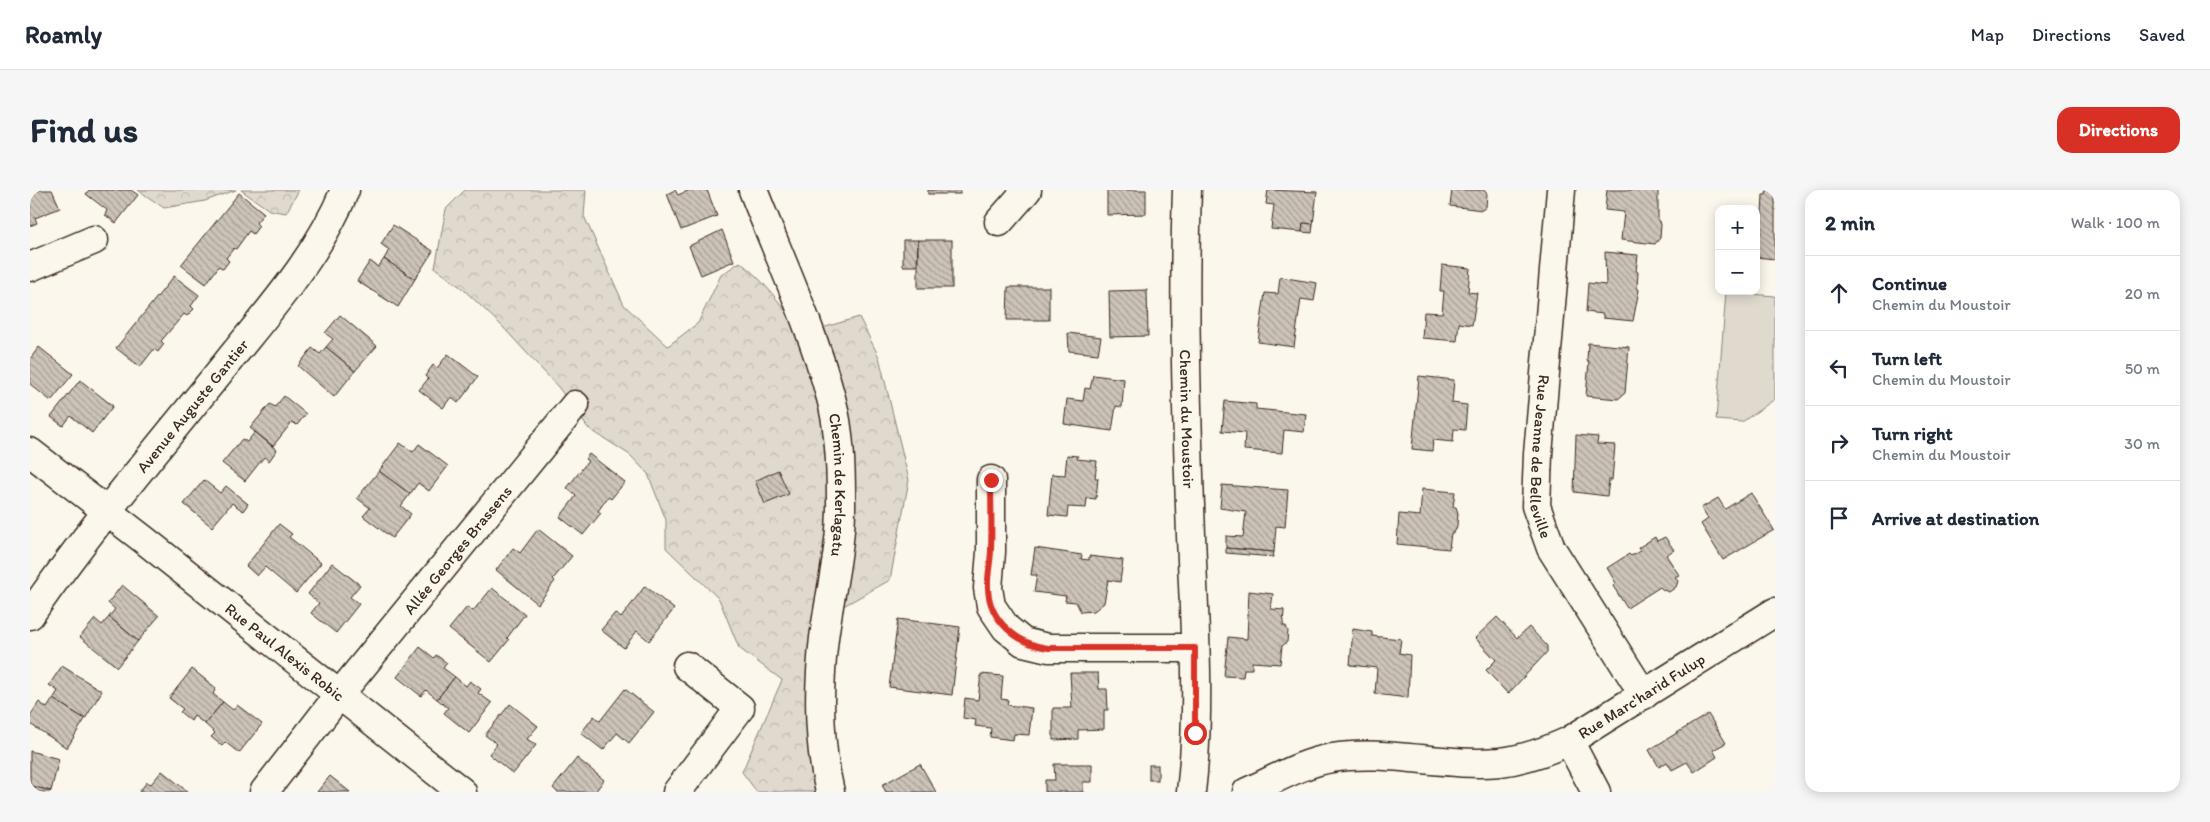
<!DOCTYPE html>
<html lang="en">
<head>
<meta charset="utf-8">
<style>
	body { margin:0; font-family:Itim,sans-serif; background:#f6f6f7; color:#1f2937 }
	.controls { position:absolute; right:15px; top:15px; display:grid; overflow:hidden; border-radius:10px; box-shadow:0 2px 12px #0003 }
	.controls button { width:45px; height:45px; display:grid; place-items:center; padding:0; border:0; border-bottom:1px solid #e0e1e3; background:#fff; color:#1f2937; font:25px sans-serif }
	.stop { position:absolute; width:15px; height:15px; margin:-11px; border:4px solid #d93025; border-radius:50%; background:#fff }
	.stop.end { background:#d93025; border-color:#fff; box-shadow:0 1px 5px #0008 }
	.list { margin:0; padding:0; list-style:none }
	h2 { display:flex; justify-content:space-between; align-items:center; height:65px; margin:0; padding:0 20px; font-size:21px }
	h2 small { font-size:16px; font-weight:400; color:#747a83 }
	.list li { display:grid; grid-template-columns:32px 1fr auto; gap:15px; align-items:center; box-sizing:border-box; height:75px; padding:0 20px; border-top:1px solid #e0e1e3 }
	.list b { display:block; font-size:19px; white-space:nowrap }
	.list p { margin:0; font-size:16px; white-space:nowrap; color:#747a83 }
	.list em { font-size:16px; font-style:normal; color:#747a83 }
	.icon { flex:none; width:28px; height:28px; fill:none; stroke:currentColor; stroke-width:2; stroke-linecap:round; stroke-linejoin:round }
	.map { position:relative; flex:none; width:1745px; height:602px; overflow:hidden; border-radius:15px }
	header { display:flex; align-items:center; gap:30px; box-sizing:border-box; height:70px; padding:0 25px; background:#fff; border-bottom:1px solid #e0e1e3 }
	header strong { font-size:24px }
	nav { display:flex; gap:28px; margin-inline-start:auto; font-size:18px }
	.intro { display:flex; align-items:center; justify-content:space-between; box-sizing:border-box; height:120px; padding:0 30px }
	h1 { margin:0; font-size:35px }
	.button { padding:12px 22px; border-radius:15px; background:#d93025; color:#fff; font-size:18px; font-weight:700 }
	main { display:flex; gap:30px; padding:0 30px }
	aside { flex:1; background:#fff; border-radius:15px; box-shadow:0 2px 12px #0003 }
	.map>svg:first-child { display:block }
	.forest { fill:url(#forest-crowns); stroke:#8d8276 }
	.green { fill:#dfd9ce; stroke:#8d8276 }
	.building { fill:url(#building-back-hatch); stroke:#3b2a1e }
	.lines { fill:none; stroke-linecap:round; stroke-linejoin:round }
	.street-casing { stroke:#3b2a1e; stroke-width:31 }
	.street { stroke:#fbf7ec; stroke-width:28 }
	.route { stroke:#d93025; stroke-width:6 }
	.labels { text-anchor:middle; stroke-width:5; stroke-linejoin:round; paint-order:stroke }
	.street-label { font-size:16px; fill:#3b2a1e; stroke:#fbf7ec }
</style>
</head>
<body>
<header>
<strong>Roamly</strong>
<nav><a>Map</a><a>Directions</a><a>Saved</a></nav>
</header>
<div class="intro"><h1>Find us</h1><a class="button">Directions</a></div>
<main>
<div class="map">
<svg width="1745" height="602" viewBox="0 0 1745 602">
	<defs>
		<pattern id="forest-crowns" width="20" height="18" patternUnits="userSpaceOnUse" patternTransform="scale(1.25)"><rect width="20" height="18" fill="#dfd9ce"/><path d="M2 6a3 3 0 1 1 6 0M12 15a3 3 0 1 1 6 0" fill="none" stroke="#c0bab0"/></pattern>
		<pattern id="building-back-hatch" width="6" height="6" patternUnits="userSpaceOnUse" patternTransform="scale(1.25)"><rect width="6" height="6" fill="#ccc4b9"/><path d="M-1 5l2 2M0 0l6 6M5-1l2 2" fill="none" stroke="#a79f96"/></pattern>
	</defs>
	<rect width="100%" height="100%" fill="#fbf7ec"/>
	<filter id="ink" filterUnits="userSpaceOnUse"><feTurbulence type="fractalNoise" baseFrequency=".02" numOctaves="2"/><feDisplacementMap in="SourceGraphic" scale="10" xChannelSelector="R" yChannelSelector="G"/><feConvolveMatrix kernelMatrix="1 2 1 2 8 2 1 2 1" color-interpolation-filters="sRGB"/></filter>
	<g filter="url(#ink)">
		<g class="forest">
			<path d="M108,0H206L175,11L134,18Z"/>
			<path d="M211,0H269L256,23L239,20Z"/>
			<path d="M435,0H556L554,26L594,115L638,156L668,133L691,85L710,72C736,92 754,118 772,144L829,127L849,167L879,290L860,390L792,428L791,602H727L712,582L752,490L709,458L689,409L636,358V330L618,284L600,265L558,238L529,198L472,136L433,99L405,78L416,19Z"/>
		</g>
		<path class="green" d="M1696,102L1745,106V209L1712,232L1686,230Z"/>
		<g class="building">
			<path d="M0,0H22L30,18L5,28L7,33L0,36Z"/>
			<path d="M59,0H101L108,5L86,33L75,25L77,20L56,4Z"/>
			<path d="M645,0L648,5L660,0H677L687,26L651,40L637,4Z"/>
			<rect x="898" y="0" width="32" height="4"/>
			<path d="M1077,0H1116V24L1077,25Z"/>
			<path d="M1238,0L1287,2L1283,34L1273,33L1272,42L1241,39L1244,15L1236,14Z"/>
			<path d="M1422,0H1454L1457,4L1456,17L1452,20L1420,16Z"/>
			<path d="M1577,0H1628V30L1631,34L1630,48L1625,54L1591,50L1594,22L1575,20Z"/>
			<path d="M1737,0H1745V69L1726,67V42L1731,43L1733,5H1736Z"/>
			<path d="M209,3L234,23L226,33L229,36L223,44L219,41L206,59L204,58L196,68L199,71L193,79L189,76L176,94L151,75Z"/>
			<path d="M1273,33L1283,34L1282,43L1272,42Z"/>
			<path d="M363,35L403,61L385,89L354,69L359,60L351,54Z"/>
			<path d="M692,40L704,71L671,85L659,56Z"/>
			<path d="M873,50H888L887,76H873Z"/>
			<rect x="888" y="50" width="34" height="48"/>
			<path d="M1575,62L1608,65L1606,81L1608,82L1607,97L1609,100L1603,131L1573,128V124L1556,122L1558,93L1576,95Z"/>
			<path d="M354,69L385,89L368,117L327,91L340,71L348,77Z"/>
			<path d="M1412,75L1440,78L1438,102L1447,103L1442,135L1429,133L1427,151L1392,148L1394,122L1412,123L1414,101H1410Z"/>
			<path d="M144,86L169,105L161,116L164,119L157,126L154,124L131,151L134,154L128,162L124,159L110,177L86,158Z"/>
			<path d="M1250,87L1287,93L1284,111L1271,109L1264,157L1228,152L1235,103L1248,104Z"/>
			<path d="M978,97H1019V130H977Z"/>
			<path d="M1117,100L1118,146L1080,147L1079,101Z"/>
			<path d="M310,125L347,156L325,181L296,157L303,149L295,143Z"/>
			<path d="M1038,143L1071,147L1068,164L1039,161Z"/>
			<path d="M1558,153L1599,157L1595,203L1588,209L1556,206L1559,171H1557Z"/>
			<path d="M9,157L43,184L21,211L0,194V169Z"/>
			<path d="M296,157L325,181L304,207L268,176L282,158L290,164Z"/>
			<path d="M418,164L448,187L428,213L421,207L413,218L389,200L398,189L395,186L403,175L407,178Z"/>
			<path d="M1063,185L1094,189L1092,217L1086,216L1082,241L1034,234L1037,209L1053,211L1055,198L1060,199Z"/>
			<path d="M1389,186L1424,190L1422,213L1437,215L1435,240L1424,239L1423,252L1403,250L1402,261L1382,259Z"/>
			<path d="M50,190L83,216L62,243L41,226L33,236L21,227Z"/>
			<path d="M254,206L276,224L267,235L262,232L243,256L220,238L240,214L245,217Z"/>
			<path d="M1195,211L1226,214V219L1276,224L1274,242L1254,240L1252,263L1214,260L1215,243L1192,241Z"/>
			<path d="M225,242L247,260L239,271L234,267L215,291L192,273L212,249L217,252Z"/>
			<path d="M1546,245L1568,247L1567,254L1585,255L1582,290H1579L1577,306L1544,302Z"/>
			<path d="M370,253L383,262L389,254L418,276L399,301L388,293L380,304L349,281Z"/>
			<path d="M559,264L595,292L581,309L578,307L568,321L571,323L553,345L530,327L546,306L537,298L558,271L555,269Z"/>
			<path d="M1037,265L1048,266L1047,269L1067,271L1065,288H1068L1066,309L1057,308L1056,318L1038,317L1037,327L1018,325L1022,284L1035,285Z"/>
			<path d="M748,280L759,304L735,314L725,291Z"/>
			<path d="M349,281L380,304L371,316L381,324L362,348L333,326L340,318L327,308Z"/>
			<path d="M174,290L190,303L196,296L218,314L213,321L202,313L182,337L154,314Z"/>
			<path d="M1192,295L1258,300L1255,337L1246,336L1244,362L1196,358V346L1213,347L1216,322L1190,318Z"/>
			<path d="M1392,299L1425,302L1423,317H1426L1428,323L1427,336L1424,343H1421L1419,359L1367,354L1369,324L1390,326Z"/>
			<path d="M1721,303L1744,340L1693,370L1671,334L1678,329L1671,318L1688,308L1695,319Z"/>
			<path d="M249,334L262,344L259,347L291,373L266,403L235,377L227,386L216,376Z"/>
			<path d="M508,339L542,366L523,389L525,391L508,414L466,380L483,358L490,363Z"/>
			<path d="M1625,347L1627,351L1635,347L1644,360L1636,365L1649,385L1645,387L1648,391L1646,397L1639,402L1633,400L1630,397L1597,418L1583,396L1586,393L1577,378L1599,364L1601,366L1610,361L1608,358Z"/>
			<path d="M1005,358L1052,365L1051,369L1059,370V366L1093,370L1090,392L1078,390L1074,413L1064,421L1051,422L1046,412L1035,411L1036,406L1004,402L1007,385H1001Z"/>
			<path d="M1196,358L1244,362L1243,367L1196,363Z"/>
			<path d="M302,373L330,395L320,407L329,414L306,443L281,423L289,413L278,404Z"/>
			<path d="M92,395L129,426L108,451L79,427L85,419L78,413Z"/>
			<path d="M615,396L644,419L619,451L607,441L594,458L571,440L585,423L591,428Z"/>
			<path d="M462,398L495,424L477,448L479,450L461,472L419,439L437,417L443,421Z"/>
			<path d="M1219,401L1243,404L1241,419L1254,420L1253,436H1256L1258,441L1257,452L1252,456L1250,474L1222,472V479H1214L1213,487L1194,486L1198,447L1217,449Z"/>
			<path d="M79,427L108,451L87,477L50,447L65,429L72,435Z"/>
			<path d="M1467,427L1487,448L1499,437L1517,456V462L1478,504L1456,480L1466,470L1445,448Z"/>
			<path d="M868,429L930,437L922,505L859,497Z"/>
			<path d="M1323,439L1342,442V446L1371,449L1369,463L1380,465L1378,508L1345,504L1347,478L1320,475Z"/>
			<path d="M390,457L404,468L406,465L417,473L413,478L425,487L407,509L396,500L391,506L367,487Z"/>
			<path d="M32,476L72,501L55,529L23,509L28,501L19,495Z"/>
			<path d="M162,479L186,498L183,504L193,512L175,534L164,526L161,531L150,522L153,519L139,508Z"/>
			<path d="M1040,483H1068L1069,499H1077L1078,520H1074V539L1048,540V549L1023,550V518H1042Z"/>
			<path d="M951,484L973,486L971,509L978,510L977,515L1002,518L999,545L984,544L983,550L960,547L961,538L945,536L946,530L933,528L935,508L948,510Z"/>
			<path d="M425,487L436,496L440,491L451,499L448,503L462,513L439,543L414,523L418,518L407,509Z"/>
			<path d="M595,499L624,522L599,553L587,543L573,560L551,543L564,526L570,531Z"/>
			<path d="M23,509L55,529L37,558L0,534V526L9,512L17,518Z"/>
			<path d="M193,512L203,520L207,515L232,534L209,563L195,552L192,556L181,547L185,543L175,534Z"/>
			<path d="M480,514L508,536L497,549L506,555L483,584L459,564L467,554L455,545Z"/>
			<path d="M1678,524L1696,553L1683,560L1687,567L1664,582L1657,572L1642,580L1637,572L1629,577L1619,560Z"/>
			<path d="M0,561L29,569L21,601L0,596Z"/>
			<path d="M547,568L574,590L565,602H527L523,598Z"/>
			<path d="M890,574L906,602H856L852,595Z"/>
			<path d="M1024,574H1062V592H1053V602H1015V590H1025Z"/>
			<rect x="1119" y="575" width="9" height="15"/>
			<path d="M132,581L158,602H109L117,592L121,594Z"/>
			<path d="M300,586L320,602H287Z"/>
			<path d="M0,596L21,601L20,602H0Z"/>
		</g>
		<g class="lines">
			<defs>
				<g id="street">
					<path id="s1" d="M723,0C750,69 782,137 801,208C810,240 811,277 811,310C812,356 800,402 794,448C788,499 788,552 800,602"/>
					<path id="s2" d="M1157,0C1153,115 1157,230 1161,345C1164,430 1171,517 1161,602"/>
					<path id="s3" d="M1531,0L1508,264L1506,316L1521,358L1614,505"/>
					<path d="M969,32L997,0"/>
					<path d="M0,77L64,50"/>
					<path id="s4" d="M0,262L113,349L432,602"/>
					<path d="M961,290V362L958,398L961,416L976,438L993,452L1018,458H1165"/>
					<path id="s5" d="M0,425C60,338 129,257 196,174C240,119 288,66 315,0"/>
					<path d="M1539,551L1566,602"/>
					<path id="s6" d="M234,602L309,505L545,215"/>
					<path d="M647,602L710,518L657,476"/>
					<path id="s7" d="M1217,602C1244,590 1272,573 1302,568C1358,559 1414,577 1470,572C1495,569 1517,561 1539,551L1745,422"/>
				</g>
			</defs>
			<use href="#street" class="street-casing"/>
			<use href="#street" class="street"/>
		</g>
	</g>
	<g class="lines" filter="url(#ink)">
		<path class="route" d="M961,290C961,313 962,336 961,359C961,372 957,385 958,398C959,430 987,454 1018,458H1165V543"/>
	</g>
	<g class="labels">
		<g class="street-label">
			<text dy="6" stroke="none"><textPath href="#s5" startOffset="265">Avenue Auguste Gantier</textPath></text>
			<text dy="6" stroke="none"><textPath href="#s2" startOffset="229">Chemin du Moustoir</textPath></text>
			<text dy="6" stroke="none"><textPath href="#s3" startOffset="268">Rue Jeanne de Belleville</textPath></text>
			<text dy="6" stroke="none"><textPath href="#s1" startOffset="310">Chemin de Kerlagatu</textPath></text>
			<text dy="6" stroke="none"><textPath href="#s6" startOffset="310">Allée Georges Brassens</textPath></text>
			<text dy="6" stroke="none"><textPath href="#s4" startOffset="324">Rue Paul Alexis Robic</textPath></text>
			<text dy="6" stroke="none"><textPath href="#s7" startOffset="418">Rue Marc'harid Fulup</textPath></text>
		</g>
	</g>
</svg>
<div class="controls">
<button>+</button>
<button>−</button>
</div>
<div class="stop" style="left:1165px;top:543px"></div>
<div class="stop end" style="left:961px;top:290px"></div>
</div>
<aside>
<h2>2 min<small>Walk · 100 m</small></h2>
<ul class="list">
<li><svg class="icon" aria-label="ahead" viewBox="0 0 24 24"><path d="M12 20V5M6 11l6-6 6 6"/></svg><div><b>Continue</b><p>Chemin du Moustoir</p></div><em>20 m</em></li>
<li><svg class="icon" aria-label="left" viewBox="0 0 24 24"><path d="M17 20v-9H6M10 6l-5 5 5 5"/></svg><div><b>Turn left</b><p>Chemin du Moustoir</p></div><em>50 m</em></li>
<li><svg class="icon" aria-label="right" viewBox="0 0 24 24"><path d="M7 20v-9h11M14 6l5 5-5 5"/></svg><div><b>Turn right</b><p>Chemin du Moustoir</p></div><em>30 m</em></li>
<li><svg class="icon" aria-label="arrive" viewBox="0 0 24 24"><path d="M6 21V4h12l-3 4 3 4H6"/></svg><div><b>Arrive at destination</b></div></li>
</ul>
</aside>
</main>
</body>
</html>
